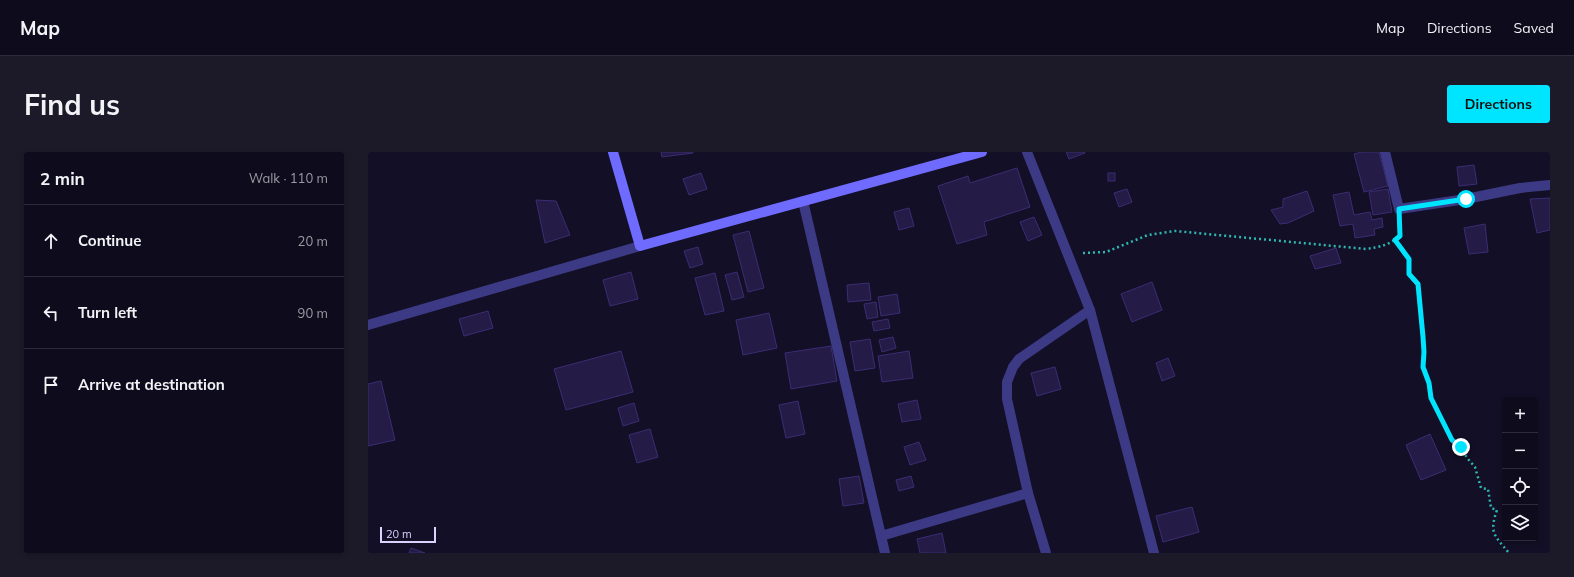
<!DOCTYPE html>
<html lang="en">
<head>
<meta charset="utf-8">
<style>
	body { margin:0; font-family:Mulish,sans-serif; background:#1c1929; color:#f1f3f6 }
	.controls { position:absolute; right:12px; bottom:12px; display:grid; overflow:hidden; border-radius:4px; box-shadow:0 2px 6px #0003 }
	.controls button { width:36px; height:36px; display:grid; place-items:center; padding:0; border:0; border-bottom:1px solid #2e2b3b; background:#0e0b1c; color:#f1f3f6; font:20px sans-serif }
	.scale { position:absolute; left:12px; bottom:10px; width:56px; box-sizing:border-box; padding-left:4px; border:2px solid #d9d4ff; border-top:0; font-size:11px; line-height:14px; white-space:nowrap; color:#d9d4ff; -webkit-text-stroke:3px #130f26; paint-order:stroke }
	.stop { position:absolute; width:12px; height:12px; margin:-9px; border:3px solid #00e5ff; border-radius:50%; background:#fff }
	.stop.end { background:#00e5ff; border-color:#fff; box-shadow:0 1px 4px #0008 }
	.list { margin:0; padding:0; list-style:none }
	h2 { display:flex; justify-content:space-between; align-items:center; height:52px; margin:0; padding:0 16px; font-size:17px }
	h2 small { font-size:13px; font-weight:400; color:#9b9ba3 }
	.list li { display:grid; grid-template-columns:26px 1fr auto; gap:12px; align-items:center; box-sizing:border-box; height:72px; padding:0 16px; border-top:1px solid #2e2b3b }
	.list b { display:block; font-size:15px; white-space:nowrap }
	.list em { font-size:13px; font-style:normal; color:#9b9ba3 }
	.icon { flex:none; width:22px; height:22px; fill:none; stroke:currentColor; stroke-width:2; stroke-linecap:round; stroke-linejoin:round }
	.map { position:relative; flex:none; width:1182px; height:401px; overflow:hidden; border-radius:4px }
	header { display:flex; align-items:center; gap:24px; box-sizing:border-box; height:56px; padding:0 20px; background:#0e0b1c; border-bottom:1px solid #2e2b3b }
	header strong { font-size:19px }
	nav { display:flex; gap:22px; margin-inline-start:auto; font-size:14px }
	.intro { display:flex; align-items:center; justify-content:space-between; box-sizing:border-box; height:96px; padding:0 24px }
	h1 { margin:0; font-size:28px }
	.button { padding:10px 18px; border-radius:4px; background:#00e5ff; color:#111; font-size:14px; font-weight:700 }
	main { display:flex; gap:24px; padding:0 24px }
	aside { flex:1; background:#0e0b1c; border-radius:4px; box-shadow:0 2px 6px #0003 }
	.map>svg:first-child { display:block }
	.building { fill:#241b47; stroke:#3b2d73 }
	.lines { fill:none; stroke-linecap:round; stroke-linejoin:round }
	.path { stroke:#2fb8b0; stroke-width:2.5; stroke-dasharray:2 3; stroke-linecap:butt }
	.street { stroke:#3d3a85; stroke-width:10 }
	.secondary { stroke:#6f6bff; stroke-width:10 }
	.route { stroke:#00e5ff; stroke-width:5 }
</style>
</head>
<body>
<header>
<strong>Map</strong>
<nav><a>Map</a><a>Directions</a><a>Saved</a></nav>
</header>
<div class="intro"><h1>Find us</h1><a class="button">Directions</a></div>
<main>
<aside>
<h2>2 min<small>Walk · 110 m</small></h2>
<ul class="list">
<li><svg class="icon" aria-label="ahead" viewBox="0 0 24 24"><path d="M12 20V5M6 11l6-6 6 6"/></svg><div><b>Continue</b></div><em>20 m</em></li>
<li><svg class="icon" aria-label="left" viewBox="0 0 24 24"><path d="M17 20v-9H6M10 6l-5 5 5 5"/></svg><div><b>Turn left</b></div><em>90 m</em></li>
<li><svg class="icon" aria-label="arrive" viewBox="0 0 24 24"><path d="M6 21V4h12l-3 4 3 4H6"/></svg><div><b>Arrive at destination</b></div></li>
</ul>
</aside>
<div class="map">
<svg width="1182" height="401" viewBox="0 0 1182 401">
	<rect width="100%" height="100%" fill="#130f26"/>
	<g class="building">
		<path d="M293,0H325V1L294,5Z"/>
		<path d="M698,0H717V1L701,7Z"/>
		<path d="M994,0H1011L1020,34L996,40L986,2Z"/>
		<path d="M1106,13L1109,32L1091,34L1089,15Z"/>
		<path d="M649,16L662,55L616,70L619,83L589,92L570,34L600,24L602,31Z"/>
		<path d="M333,21L339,37L321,43L315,27Z"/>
		<rect x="740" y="21" width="7" height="8"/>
		<path d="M759,37L764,50L751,55L746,41Z"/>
		<path d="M1020,37L1024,60L1005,63L1001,40Z"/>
		<path d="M939,39L946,59L920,71L912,72L903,58L915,55V47Z"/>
		<path d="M981,40L986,63L1002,60L1004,68L1014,66L1015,75L1006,77L1007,83L987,86L985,72L972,74L965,43Z"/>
		<path d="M1182,46V78L1169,81L1162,47Z"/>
		<path d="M168,48L188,49L202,83L177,91Z"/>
		<path d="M541,56L546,74L531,78L526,60Z"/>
		<path d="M666,65L674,83L660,89L652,70Z"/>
		<path d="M1117,72L1120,100L1101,102L1096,76Z"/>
		<path d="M381,79L396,136L380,140L365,83Z"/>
		<path d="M330,95L335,112L322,116L316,99Z"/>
		<path d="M968,96L973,111L947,117L942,104Z"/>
		<path d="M263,120L270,147L242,154L235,128Z"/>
		<path d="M369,120L376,145L364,148L357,123Z"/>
		<path d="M347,121L356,159L337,163L327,126Z"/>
		<path d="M784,130L794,158L764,170L753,142Z"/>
		<path d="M501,131L503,148L480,150L479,133Z"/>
		<path d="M529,142L532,161L513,164L510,145Z"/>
		<path d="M508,150L510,165L499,167L496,152Z"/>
		<path d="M120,159L125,176L96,184L91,167Z"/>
		<path d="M401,161L409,196L375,203L368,168Z"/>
		<path d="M520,167L522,176L506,179L504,170Z"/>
		<path d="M525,185L528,196L514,200L511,188Z"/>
		<path d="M502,187L507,216L487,219L482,190Z"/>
		<path d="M463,194L469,229L423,237L417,201Z"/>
		<path d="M253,199L265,240L198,258L186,217Z"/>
		<path d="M541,199L545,226L514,230L510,204Z"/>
		<path d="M800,206L807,224L794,229L788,211Z"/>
		<path d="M687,215L693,237L669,244L663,221Z"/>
		<path d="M13,229L27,288L0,294V232Z"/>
		<path d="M549,248L553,267L534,270L530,252Z"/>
		<path d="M430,249L437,282L418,286L411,253Z"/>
		<path d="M266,251L271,269L255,274L250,256Z"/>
		<path d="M282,277L290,305L269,311L261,283Z"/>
		<path d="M1062,282L1078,318L1053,328L1038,293Z"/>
		<path d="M551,290L558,308L542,313L536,295Z"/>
		<path d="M491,324L496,351L475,354L471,327Z"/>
		<path d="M543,324L546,335L531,339L528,328Z"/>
		<path d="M824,355L831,380L795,390L788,364Z"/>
		<path d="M574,381L578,401H552L549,387Z"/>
		<path d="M43,396L57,401H41Z"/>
	</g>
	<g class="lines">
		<g class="path">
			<path d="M1027,88L1041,107V122L1049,132L1055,185L1056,200L1055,215L1061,231L1063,246L1083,288L1093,295L1099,306L1107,315L1113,336L1120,337L1123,356L1129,358C1121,381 1126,383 1141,401"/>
			<path d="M715,101L738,100L780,83L807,79L998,97C1012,95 1021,93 1032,84L1031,72"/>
		</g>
		<g class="street">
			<path d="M659,0L722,158L651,207L645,215L639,230V247L660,341L678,401"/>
			<path d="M1017,0L1031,57L1098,47L1152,36L1182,33"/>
			<path d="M435,49L517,401"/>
			<path d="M722,158L786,401"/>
			<path d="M0,173L272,94"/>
			<path d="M513,384L660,341"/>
		</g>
		<path class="secondary" d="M245,0L272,94L614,0"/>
	</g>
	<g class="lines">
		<path class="route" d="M1093,295L1084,288L1063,246L1061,231L1055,215L1056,200L1055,185L1050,132L1041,122V107L1027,88L1032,84L1031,57L1098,47"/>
	</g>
</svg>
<div class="controls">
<button>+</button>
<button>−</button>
<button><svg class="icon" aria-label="locate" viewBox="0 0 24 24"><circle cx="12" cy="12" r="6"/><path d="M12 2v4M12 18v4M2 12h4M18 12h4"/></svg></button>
<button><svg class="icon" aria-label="layers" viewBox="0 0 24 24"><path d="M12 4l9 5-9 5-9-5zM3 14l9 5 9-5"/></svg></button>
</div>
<div class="scale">20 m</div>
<div class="stop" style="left:1098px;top:47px"></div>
<div class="stop end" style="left:1093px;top:295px"></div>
</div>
</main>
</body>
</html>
